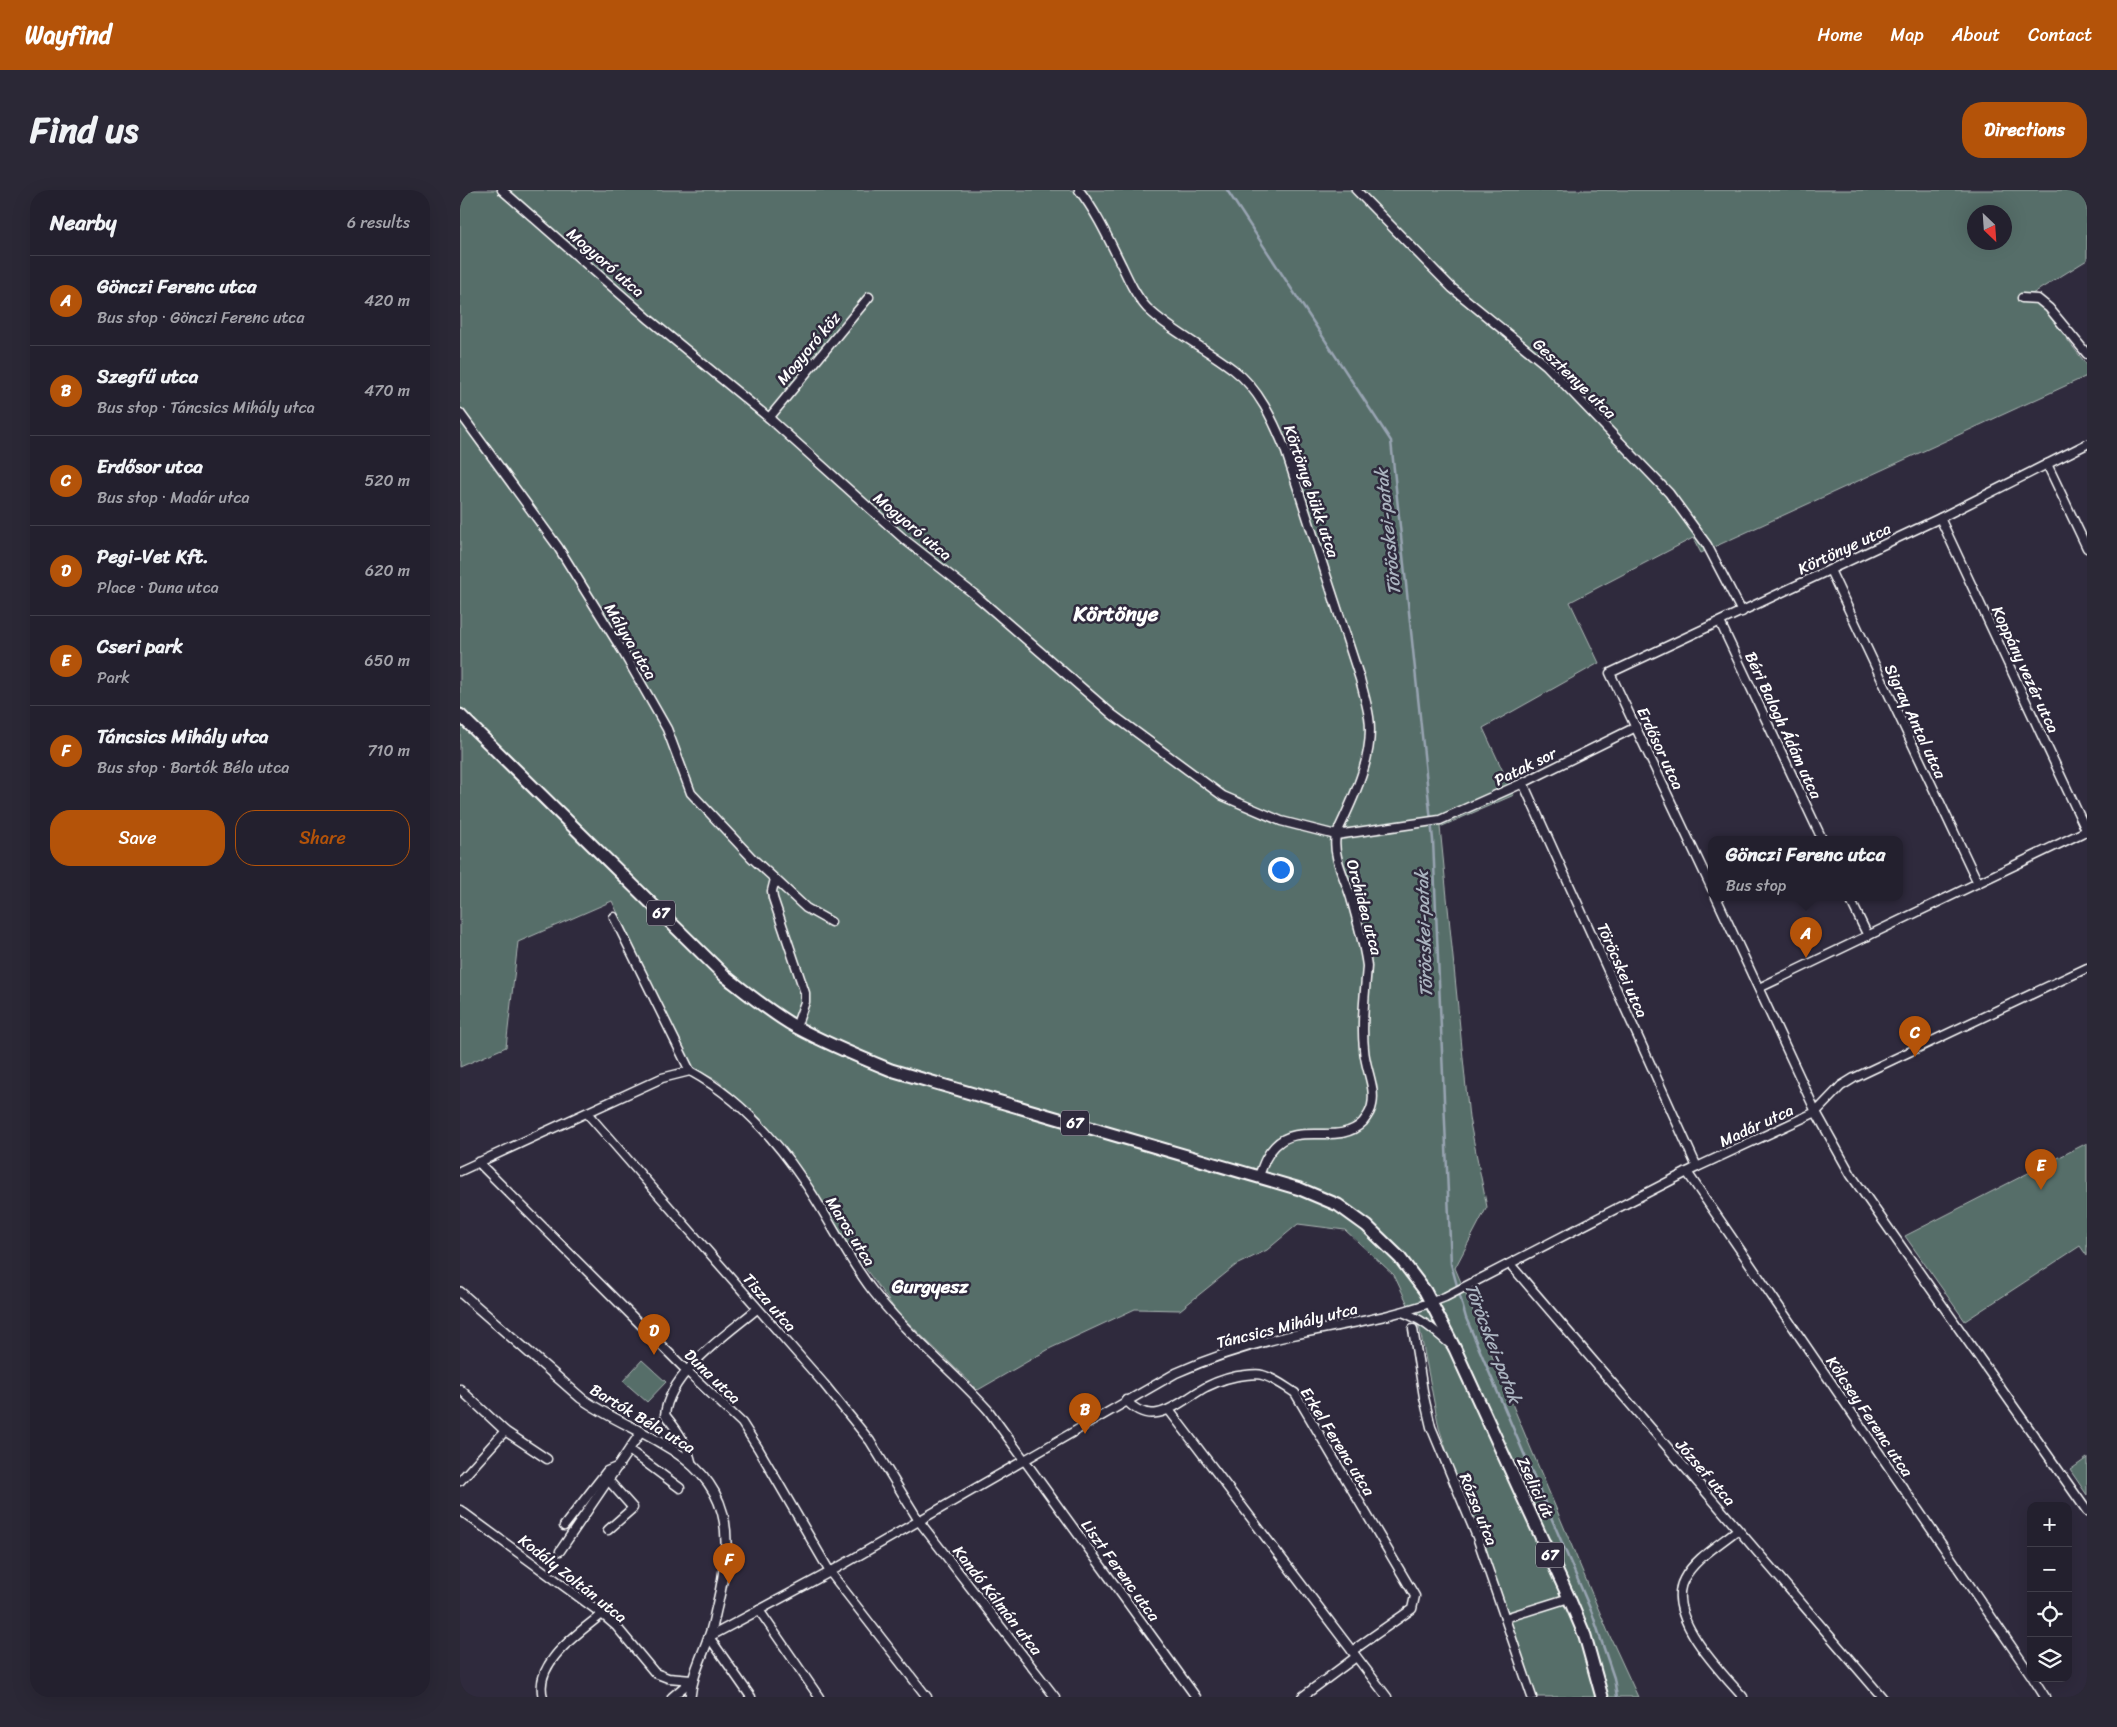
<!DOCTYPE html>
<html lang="en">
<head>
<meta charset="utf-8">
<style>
	body { margin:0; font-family:Sriracha,sans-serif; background:#2b2836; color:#f1f3f6 }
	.controls { position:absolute; right:15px; bottom:15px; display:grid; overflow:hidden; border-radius:10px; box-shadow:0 5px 20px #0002 }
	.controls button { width:45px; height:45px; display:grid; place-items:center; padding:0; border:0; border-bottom:1px solid #403e4a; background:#23202e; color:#f1f3f6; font:25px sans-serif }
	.compass { position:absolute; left:1507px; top:15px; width:45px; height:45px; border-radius:50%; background:#23202e; box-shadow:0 5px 20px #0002; rotate:155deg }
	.you { position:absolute; left:820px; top:679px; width:18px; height:18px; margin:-12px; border:4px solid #fff; border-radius:50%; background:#1a73e8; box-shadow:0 0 0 8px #1a73e833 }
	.badge { display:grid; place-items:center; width:32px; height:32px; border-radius:50%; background:#b45309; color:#fff; font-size:16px; font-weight:700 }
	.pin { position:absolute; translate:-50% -41px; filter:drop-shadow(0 1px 2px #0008) }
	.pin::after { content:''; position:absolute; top:26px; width:18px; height:15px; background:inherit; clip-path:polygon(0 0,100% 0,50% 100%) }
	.popup { position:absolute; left:1248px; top:646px; width:195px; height:65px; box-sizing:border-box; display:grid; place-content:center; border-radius:10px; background:#23202e; filter:drop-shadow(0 1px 4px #0005); font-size:16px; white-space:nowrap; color:#a3a3aa }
	.popup b { font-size:19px; color:#f1f3f6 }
	.popup::after { content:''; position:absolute; left:50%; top:100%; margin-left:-10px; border:10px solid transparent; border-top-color:#23202e }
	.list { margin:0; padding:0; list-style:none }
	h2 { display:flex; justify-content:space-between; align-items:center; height:65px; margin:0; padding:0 20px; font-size:21px }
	h2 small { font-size:16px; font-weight:400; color:#a3a3aa }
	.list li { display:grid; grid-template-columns:32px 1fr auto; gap:15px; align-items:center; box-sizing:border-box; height:90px; padding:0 20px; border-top:1px solid #403e4a }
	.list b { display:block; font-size:19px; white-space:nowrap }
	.list p { margin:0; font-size:16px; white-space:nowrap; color:#a3a3aa }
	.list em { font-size:16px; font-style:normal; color:#a3a3aa }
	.actions { display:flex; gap:10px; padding:15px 20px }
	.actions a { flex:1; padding:11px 0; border:1px solid #b45309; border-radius:20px; text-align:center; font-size:18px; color:#b45309 }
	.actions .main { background:#b45309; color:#fff }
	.icon { flex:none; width:28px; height:28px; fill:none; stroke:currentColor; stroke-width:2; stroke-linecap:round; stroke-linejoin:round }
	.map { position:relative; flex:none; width:1627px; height:1507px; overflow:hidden; border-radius:20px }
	header { display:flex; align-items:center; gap:30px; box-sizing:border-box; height:70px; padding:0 25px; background:#b45309; color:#fff }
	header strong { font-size:24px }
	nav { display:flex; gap:28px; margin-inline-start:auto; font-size:18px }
	.intro { display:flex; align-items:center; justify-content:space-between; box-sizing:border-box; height:120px; padding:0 30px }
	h1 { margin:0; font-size:35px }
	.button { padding:12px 22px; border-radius:20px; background:#b45309; color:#fff; font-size:18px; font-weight:700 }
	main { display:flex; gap:30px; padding:0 30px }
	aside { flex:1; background:#23202e; border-radius:20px; box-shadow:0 5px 20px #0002 }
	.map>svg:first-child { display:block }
	.green { fill:#576e69; stroke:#abb6b4; fill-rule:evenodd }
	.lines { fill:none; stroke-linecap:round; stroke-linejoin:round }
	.stream { stroke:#98a4b2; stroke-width:2.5 }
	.minor-casing { stroke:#fff; stroke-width:11 }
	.tertiary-casing { stroke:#fff; stroke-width:12 }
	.primary-casing { stroke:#fff; stroke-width:15 }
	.minor { stroke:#2f2a3d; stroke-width:8 }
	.tertiary { stroke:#2f2a3d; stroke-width:9 }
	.primary { stroke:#2f2a3d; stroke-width:11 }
	.labels { text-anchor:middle; stroke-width:5; stroke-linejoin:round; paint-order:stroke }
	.shield { fill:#2f2a3d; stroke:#c1bfc5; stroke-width:1 }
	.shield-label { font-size:15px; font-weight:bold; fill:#fff }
	.street-label { font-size:16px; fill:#fff; stroke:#2f2a3d }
	.water-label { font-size:18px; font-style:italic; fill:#aab3bf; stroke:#2f2a3d }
	.quarter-label { font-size:19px; font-weight:bold; fill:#fff; stroke:#2f2a3d }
	.district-label { font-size:21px; font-weight:bold; fill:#fff; stroke:#2f2a3d }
</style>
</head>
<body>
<header>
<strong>Wayfind</strong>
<nav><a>Home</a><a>Map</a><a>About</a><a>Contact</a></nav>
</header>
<div class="intro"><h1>Find us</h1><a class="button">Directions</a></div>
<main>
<aside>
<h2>Nearby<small>6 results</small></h2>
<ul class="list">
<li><span class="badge">A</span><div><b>Gönczi Ferenc utca</b><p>Bus stop · Gönczi Ferenc utca</p></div><em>420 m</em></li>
<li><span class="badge">B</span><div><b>Szegfű utca</b><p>Bus stop · Táncsics Mihály utca</p></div><em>470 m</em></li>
<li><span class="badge">C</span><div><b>Erdősor utca</b><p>Bus stop · Madár utca</p></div><em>520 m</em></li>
<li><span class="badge">D</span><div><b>Pegi-Vet Kft.</b><p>Place · Duna utca</p></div><em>620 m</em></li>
<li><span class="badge">E</span><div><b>Cseri park</b><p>Park</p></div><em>650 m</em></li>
<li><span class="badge">F</span><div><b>Táncsics Mihály utca</b><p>Bus stop · Bartók Béla utca</p></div><em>710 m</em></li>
</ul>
<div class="actions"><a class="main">Save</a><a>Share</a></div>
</aside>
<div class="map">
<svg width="1627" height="1507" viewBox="0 0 1627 1507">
	<rect width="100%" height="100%" fill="#2f2a3d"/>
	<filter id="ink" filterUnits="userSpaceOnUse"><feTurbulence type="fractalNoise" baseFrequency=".02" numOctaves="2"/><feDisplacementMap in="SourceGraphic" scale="10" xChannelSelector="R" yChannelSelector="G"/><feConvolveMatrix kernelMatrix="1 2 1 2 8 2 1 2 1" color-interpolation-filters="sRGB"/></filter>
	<g filter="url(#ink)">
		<g class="green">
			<path d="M0,0H1627V70L1572,104L1627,175V186L1241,363L1233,348L1110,412L1139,473L1023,538L1054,605L980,637L1009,928L1027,1017L995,1078L1148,1442L1178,1507H1069L979,1238L960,1140L934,1085L885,1040L838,1034L807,1060L776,1075L720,1120L675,1119L591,1158L518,1200L437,1122L391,1059L348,989L300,928L258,891L231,877L152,711L58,752L46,857L0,877ZM1514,22H1544V52H1514Z"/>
			<path d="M1627,953V1066L1620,1056L1505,1131L1445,1046Z"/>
			<path d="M182,1170L206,1192L187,1212L163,1191Z"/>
			<path d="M1627,1268V1305L1610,1280Z"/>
		</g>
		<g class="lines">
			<path class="stream" d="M767,0L931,251L973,650L991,1074L1006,1128L1132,1423L1154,1488L1157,1507"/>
			<defs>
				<g id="minor">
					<path d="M42,0L190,130L309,228L445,350L514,404L653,525L763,606L821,631L876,645L980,630L1063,593L1176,537"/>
					<path d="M619,0C637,23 649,50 662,76C669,91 676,106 687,118C713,143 746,158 774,180C799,199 813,230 825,259L900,489C903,501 907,514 909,527C915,566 892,611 876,645C872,666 885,688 891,708C897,730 904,753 907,776C905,804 901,832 904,859C905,878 916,897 912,915C911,922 907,927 903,932C879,957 839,931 815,956C806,965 803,975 799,986"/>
					<path d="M896,0L992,98L1086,175L1209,303L1247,355L1282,422"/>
					<path d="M1562,108L1578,109L1589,118L1627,164"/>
					<path d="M0,223L98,357L162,460L207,539L231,603L292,668L315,689L312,701L313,708L345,803V812L336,837"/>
					<path d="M309,228L409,107"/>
					<path d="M1587,274L1627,358"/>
					<path d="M1480,328L1627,642"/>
					<path d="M1370,380L1518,693"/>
					<path d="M1260,432L1362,649"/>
					<path d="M1063,593L1237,977"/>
					<path d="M315,689L346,718L371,732"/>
					<path d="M1252,699L1150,483L1480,328L1627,254"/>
					<path d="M1256,707L1356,922L1391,985L1627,1321"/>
					<path d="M1389,707L1408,746"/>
					<path d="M154,727L230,881"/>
					<path d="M1299,798L1626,641"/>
					<path d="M127,923L364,1194L410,1251L459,1331L595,1507"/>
					<path d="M18,972L226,1180L282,1233L298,1258L370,1382L467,1507"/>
					<path d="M0,981L202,888L230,881C276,906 314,947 343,990C368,1026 386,1066 412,1100C446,1144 491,1179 528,1220L736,1507"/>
					<path d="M1227,982L1571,1485"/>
					<path d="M1050,1074L1422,1507"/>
					<path d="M942,1122C962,1129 974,1140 990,1154"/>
					<path d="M953,1139L964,1207L971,1237L1017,1347L1072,1507"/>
					<path d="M0,1199L45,1241L87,1269"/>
					<path d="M666,1210C693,1241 720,1211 746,1197C758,1191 773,1186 786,1185C791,1185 797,1183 802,1185C814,1188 824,1196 835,1203L955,1406L952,1419L892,1461"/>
					<path d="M709,1220L927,1507"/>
					<path d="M169,1260L220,1298"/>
					<path d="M232,1275C227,1254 219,1242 205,1225C209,1183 266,1145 297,1119"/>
					<path d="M0,1291L45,1241"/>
					<path d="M0,1320L142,1424L156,1436L195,1483L208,1488L232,1490"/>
					<path d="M104,1336L147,1281L159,1276"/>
					<path d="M148,1340L173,1318L149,1291"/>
					<path d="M1277,1340C1260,1354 1234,1369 1224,1389C1204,1425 1261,1482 1283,1507"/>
					<path d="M100,1361L181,1242"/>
					<path d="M299,1420L359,1507"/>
					<path d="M1045,1428L1109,1408"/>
					<path d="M1573,1488L1585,1507"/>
					<path d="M83,1507C73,1473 119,1443 142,1424"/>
					<path d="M212,1507L232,1490"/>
					<path d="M291,1507L249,1447L370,1382L716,1183C754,1166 792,1154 833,1145C884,1134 937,1127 985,1107L1237,977L1356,922L1381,896L1394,888L1627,778"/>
					<path d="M842,1507L896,1467"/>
				</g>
				<path id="tertiary" d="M0,1102L121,1208C146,1226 174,1237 201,1253C273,1293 274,1344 257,1416C254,1427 253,1439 248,1449C241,1469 232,1486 230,1507"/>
				<path id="primary" d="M0,525L265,786C288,804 311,823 336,837C367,854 399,867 431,880L840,999L878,1015L907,1036L940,1068L965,1101L995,1159L1109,1408L1125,1446L1142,1507"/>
			</defs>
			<use href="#minor" class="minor-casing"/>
			<use href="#tertiary" class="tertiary-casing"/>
			<use href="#primary" class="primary-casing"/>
			<use href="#minor" class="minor"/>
			<use href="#tertiary" class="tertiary"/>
			<use href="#primary" class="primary"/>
		</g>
	</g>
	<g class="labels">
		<g class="shield">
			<rect x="187" y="710.5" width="28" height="25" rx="4"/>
			<rect x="601" y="920.5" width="28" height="25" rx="4"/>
			<rect x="1076" y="1352.5" width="28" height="25" rx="4"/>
		</g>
		<g class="shield-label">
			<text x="201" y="728">67</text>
			<text x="615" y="938">67</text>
			<text x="1090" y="1370">67</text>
		</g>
		<g class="street-label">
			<text transform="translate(146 72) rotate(41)" y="6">Mogyoró utca</text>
			<text transform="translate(348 158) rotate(-50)" y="6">Mogyoró köz</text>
			<text transform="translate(1115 188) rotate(44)" y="6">Gesztenye utca</text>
			<text transform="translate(852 301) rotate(71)" y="6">Körtönye bükk utca</text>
			<text transform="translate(453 336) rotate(40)" y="6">Mogyoró utca</text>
			<text transform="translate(1384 358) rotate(-25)" y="6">Körtönye utca</text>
			<text transform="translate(171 451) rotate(59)" y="6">Mályva utca</text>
			<text transform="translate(1566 479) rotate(65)" y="6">Koppány vezér utca</text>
			<text transform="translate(1456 531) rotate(65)" y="6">Sigray Antal utca</text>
			<text transform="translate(1324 535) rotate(65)" y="6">Béri Balogh Ádám utca</text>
			<text transform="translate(1201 558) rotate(65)" y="6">Erdősor utca</text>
			<text transform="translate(1065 576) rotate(-26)" y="6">Patak sor</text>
			<text transform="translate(905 717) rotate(75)" y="6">Orchidea utca</text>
			<text transform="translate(1163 780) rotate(66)" y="6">Töröcskei utca</text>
			<text transform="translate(1296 935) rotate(-25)" y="6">Madár utca</text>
			<text transform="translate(391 1041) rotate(58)" y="6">Maros utca</text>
			<text transform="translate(310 1112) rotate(49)" y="6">Tisza utca</text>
			<text transform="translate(827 1135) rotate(-14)" y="6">Táncsics Mihály utca</text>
			<text transform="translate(253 1186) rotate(44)" y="6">Duna utca</text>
			<text transform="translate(1410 1226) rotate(56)" y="6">Kölcsey Ferenc utca</text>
			<text transform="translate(183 1228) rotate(31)" y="6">Bartók Béla utca</text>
			<text transform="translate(878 1251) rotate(58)" y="6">Erkel Ferenc utca</text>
			<text transform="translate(1246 1282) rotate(49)" y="6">József utca</text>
			<text transform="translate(1076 1297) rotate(65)" y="6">Zselici út</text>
			<text transform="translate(1019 1319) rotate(68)" y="6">Rózsa utca</text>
			<text transform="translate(661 1380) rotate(54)" y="6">Liszt Ferenc utca</text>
			<text transform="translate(113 1388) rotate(38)" y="6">Kodály Zoltán utca</text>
			<text transform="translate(538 1410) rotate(52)" y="6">Kandó Kálmán utca</text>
		</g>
		<g class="water-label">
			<text transform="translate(928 342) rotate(-96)" y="6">Töröcskei-patak</text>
			<text transform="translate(964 744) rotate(-92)" y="6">Töröcskei-patak</text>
			<text transform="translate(1033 1153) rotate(69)" y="6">Töröcskei-patak</text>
		</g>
		<g class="quarter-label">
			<text x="470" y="1103">Gurgyesz</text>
		</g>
		<g class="district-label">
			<text x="656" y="431">Körtönye</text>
		</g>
	</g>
</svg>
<div class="controls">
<button>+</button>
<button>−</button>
<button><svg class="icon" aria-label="locate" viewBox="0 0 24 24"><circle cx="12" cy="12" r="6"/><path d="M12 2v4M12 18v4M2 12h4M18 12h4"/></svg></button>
<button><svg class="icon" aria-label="layers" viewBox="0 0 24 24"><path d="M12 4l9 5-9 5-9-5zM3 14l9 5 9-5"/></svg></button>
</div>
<svg class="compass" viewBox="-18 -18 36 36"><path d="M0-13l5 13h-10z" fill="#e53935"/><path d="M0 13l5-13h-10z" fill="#a3a3aa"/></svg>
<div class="you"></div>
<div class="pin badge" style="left:1346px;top:768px">A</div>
<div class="popup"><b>Gönczi Ferenc utca</b>Bus stop</div>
<div class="pin badge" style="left:625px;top:1244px">B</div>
<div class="pin badge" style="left:1455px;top:867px">C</div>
<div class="pin badge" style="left:194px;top:1165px">D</div>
<div class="pin badge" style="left:1581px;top:1000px">E</div>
<div class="pin badge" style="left:269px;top:1394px">F</div>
</div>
</main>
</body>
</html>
